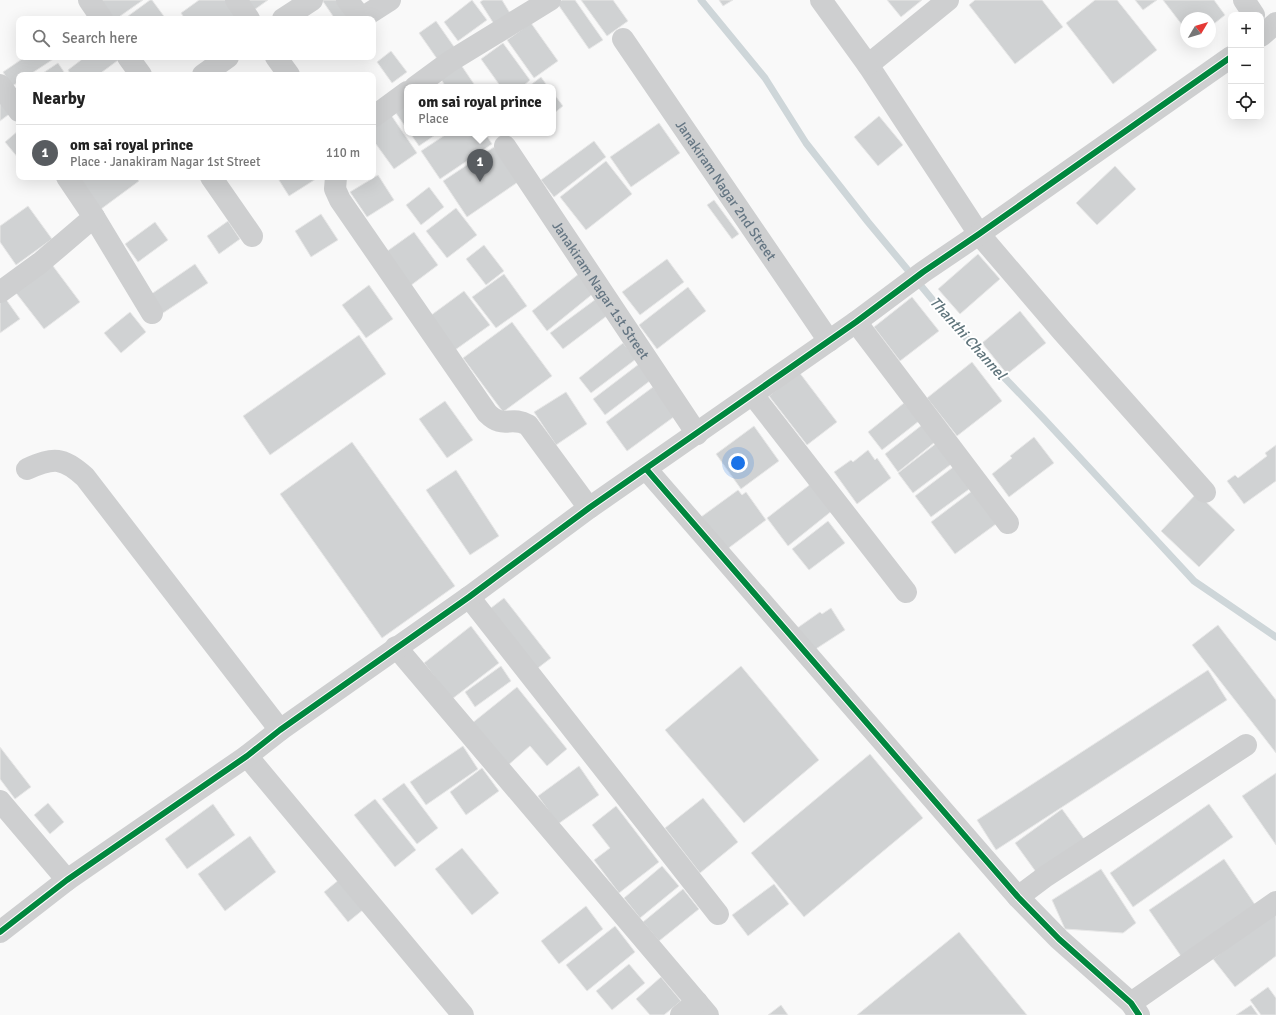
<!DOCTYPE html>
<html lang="en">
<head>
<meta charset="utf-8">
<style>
	body { margin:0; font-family:Signika,sans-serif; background:#f2f2f2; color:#222 }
	.controls { position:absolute; right:12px; top:12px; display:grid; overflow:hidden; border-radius:8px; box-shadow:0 4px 16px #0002 }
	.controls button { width:36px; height:36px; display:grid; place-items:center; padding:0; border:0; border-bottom:1px solid #e0e0e0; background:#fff; color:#222; font:20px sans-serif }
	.compass { position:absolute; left:1180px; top:12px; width:36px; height:36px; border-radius:50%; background:#fff; box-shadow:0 4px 16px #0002; rotate:52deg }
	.you { position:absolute; left:738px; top:463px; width:14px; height:14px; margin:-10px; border:3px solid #fff; border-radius:50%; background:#1a73e8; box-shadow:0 0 0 6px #1a73e833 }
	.badge { display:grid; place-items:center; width:26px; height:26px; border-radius:50%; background:#585c60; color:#fff; font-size:13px; font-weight:700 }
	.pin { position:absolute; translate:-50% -33px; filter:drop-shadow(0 1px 2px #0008) }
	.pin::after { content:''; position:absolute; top:21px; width:14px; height:12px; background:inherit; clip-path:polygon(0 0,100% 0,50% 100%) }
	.popup { position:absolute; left:404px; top:84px; width:152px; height:52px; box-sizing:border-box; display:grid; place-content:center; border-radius:8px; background:#fff; filter:drop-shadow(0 1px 3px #0005); font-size:13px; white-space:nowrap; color:#767676 }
	.popup b { font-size:15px; color:#222 }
	.popup::after { content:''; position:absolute; left:50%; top:100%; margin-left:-8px; border:8px solid transparent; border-top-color:#fff }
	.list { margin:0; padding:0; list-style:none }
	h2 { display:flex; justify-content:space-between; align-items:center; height:52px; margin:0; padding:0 16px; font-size:17px }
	h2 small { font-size:13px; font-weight:400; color:#767676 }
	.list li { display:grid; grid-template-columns:26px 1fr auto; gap:12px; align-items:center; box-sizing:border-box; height:56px; padding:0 16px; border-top:1px solid #e0e0e0 }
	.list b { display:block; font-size:15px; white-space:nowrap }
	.list p { margin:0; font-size:13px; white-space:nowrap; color:#767676 }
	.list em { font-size:13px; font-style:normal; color:#767676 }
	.icon { flex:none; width:22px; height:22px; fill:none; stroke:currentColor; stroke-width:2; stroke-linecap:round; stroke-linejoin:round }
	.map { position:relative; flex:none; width:1276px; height:1015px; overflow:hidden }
	.search { position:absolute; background:#fff; box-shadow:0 4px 16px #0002; left:16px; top:16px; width:360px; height:44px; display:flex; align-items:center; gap:10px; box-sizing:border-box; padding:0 14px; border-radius:8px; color:#767676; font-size:15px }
	.panel { position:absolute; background:#fff; box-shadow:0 4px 16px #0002; left:16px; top:72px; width:360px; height:108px; border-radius:8px }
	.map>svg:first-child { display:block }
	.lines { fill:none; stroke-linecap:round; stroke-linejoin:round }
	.stream { stroke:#ced6d9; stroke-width:7 }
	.building { fill:#d0d2d3; stroke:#e8e8e8 }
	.minor { stroke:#cecfd0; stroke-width:22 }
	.cycleway-casing { stroke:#fff; stroke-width:8 }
	.cycleway { stroke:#00873e; stroke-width:6 }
	.labels { text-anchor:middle; stroke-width:4; stroke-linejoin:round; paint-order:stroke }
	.street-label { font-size:14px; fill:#657683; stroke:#fff }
	.water-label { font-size:15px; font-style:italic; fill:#60757c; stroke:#fff }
</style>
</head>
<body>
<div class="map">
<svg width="1276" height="1015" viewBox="0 0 1276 1015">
	<rect width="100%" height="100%" fill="#f9f9f9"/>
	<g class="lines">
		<path class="stream" d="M701,0L765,78L806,143L868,222L951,322L1044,419L1194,581L1276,637"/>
	</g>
	<g class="building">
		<path d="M99,0H143L116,19H113Z"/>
		<path d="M150,0H152L166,19H124Z"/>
		<path d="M199,0H226L239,19H185L181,13Z"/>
		<path d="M247,0H268L254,10Z"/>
		<path d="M322,0H342L355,19H335Z"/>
		<path d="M472,0L487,20L458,41L444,22Z"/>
		<path d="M483,0H502L510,13L494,24L480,2Z"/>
		<path d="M562,0H575L603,40L589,49L557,3Z"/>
		<path d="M581,0H613L628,21L607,36Z"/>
		<path d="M719,0H733L723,6Z"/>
		<path d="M887,0H922L901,17Z"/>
		<path d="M975,0H1042L1063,27L1015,64L969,5Z"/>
		<path d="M1095,0H1117L1157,50L1113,84L1066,23Z"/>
		<path d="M1135,0H1157L1143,10Z"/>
		<path d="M1163,0H1214L1225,15L1210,27V18H1186V30Z"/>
		<path d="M436,21L457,51L440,63L419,33Z"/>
		<path d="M531,23L558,61L534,78L507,40Z"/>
		<path d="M503,43L530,80L522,87H501L481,59Z"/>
		<path d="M391,51L407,72L392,83L377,62Z"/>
		<path d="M25,57L55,58L29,75H19V82L12,86L3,72Z"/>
		<path d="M85,57H120L121,58L98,75H71L68,70Z"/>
		<path d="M457,59L476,87H446L437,73Z"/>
		<path d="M58,63L66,75H40Z"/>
		<path d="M541,77L548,87H528Z"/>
		<path d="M553,93L563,106L553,114Z"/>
		<path d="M407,95V129L391,106Z"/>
		<path d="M0,97L12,112L0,121Z"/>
		<path d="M389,112L417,153L394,169L373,140V124Z"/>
		<path d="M879,116L903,145L878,166L854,137Z"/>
		<path d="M659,123L680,153L631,187L610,157Z"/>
		<path d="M19,130V159L5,142Z"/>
		<path d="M410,133H438L419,146Z"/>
		<path d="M448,133H485L492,144L440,179L421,151Z"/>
		<path d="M594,141L606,157L554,197L541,180Z"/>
		<path d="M494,147L518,182L467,217L443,181Z"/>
		<path d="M606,161L632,194L586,230L560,197Z"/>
		<path d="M1115,166L1136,189L1097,225L1076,203Z"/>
		<path d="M378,175L394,200L367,217L350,192Z"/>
		<path d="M72,177H136L139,181L97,212Z"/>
		<path d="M277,177H319L289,196Z"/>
		<path d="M429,187L444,207L421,225L406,205Z"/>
		<path d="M714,200L739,234L732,239L707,205Z"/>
		<path d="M28,206L52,239L16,265L0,242V226Z"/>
		<path d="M456,208L477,235L447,258L426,231Z"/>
		<path d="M321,214L338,240L311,257L295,231Z"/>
		<path d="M228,221L240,239L219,254L207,236Z"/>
		<path d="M155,222L168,240L138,262L125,244Z"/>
		<path d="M414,232L438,265L410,286L386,252Z"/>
		<path d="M484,245L504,271L486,285L466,259Z"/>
		<path d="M978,254L1000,279L960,314L938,289Z"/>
		<path d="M667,259L684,282L640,315L622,292Z"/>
		<path d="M50,262L80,302L44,329L13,289Z"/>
		<path d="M195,264L208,283L163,313L150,295Z"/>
		<path d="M580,273L595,292L547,331L532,311Z"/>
		<path d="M504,274L527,306L496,328L472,297Z"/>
		<path d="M369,285L393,319L366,338L342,305Z"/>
		<path d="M688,287L706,311L657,349L639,325Z"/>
		<path d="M464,291L490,325L455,350L430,316Z"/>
		<path d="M912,297L939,331L900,361L874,327Z"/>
		<path d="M5,298L20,319L0,333V301Z"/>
		<path d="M596,299L608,315L563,349L550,333Z"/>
		<path d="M1020,311L1046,343L1007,374L982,343Z"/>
		<path d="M130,312L146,332L121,353L104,333Z"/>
		<path d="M512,322L552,376L503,412L463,358Z"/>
		<path d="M359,335L386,374L270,455L243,416Z"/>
		<path d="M623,343L636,359L591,393L579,378Z"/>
		<path d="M972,362L1002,401L957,436L927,398Z"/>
		<path d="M639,364L651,380L605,415L593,399Z"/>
		<path d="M799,372L837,422L807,445L769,396Z"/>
		<path d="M653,387L675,416L627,451L606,422Z"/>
		<path d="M566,392L587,424L556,445L534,412Z"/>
		<path d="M445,401L473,440L447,458L419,419Z"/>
		<path d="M904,403L919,421L882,450L868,432Z"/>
		<path d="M922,425L935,442L898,472L885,454Z"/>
		<path d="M754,426L779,461L741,489L716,454Z"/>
		<path d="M1034,437L1054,463L1009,497L992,474L1012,458L1010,456Z"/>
		<path d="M352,442L455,586L382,638L280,494Z"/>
		<path d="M938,442L954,462L913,493L898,473Z"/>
		<path d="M1276,445V481L1244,504L1227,481L1235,475L1238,478L1267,456L1265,453Z"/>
		<path d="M868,450L875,460L877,458L891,478L857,504L834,472L851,460L853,462Z"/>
		<path d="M956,465L972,487L931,517L915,496Z"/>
		<path d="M456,470L499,536L470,555L426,490Z"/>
		<path d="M812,483L833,510L788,546L767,518Z"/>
		<path d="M738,490L742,495L746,492L766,520L726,550L701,517Z"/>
		<path d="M972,491L996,524L955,554L931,522Z"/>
		<path d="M1197,493L1235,530L1199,567L1161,531Z"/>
		<path d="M828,521L845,543L809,570L792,549Z"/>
		<path d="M504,598L551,658L534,671L487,611Z"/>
		<path d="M831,608L845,630L808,654L793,631L820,612L822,614Z"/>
		<path d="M1218,625L1276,700V753L1192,645Z"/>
		<path d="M471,626L499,663L452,699L424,663Z"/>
		<path d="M501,666L511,681L475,707L465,692Z"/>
		<path d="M741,666L819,760L744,823L665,730Z"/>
		<path d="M1208,670L1227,700L996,850L977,820Z"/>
		<path d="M517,687L567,749L547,766L530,746L506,767L471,724Z"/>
		<path d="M463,746L478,769L426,805L410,782Z"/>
		<path d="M0,747L31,787L15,799L0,779Z"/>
		<path d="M870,754L923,818L804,917L751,853Z"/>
		<path d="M579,766L599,795L558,824L538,796Z"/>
		<path d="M482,768L499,791L466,815L450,792Z"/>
		<path d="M1276,773V845L1242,796Z"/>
		<path d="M404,783L438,828L417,844L382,799Z"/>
		<path d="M703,798L738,842L700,873L665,828Z"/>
		<path d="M375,799L416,850L395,867L354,815Z"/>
		<path d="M48,803L64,822L50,834L34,815Z"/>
		<path d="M213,804L235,835L187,869L165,839Z"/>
		<path d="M1209,804L1233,837L1133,907L1110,873Z"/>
		<path d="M616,806L659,862L619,893L594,860L610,848L592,825Z"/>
		<path d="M1062,809L1084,839L1036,872L1015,843Z"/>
		<path d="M250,836L276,872L225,911L198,874Z"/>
		<path d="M462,848L499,893L472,915L435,869Z"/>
		<path d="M1224,859L1258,909L1183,959L1149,910Z"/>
		<path d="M662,866L679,886L640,918L624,898Z"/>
		<path d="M1101,869L1136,923L1123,933L1065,929L1052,900Z"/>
		<path d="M340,879L364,909L348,922L324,892Z"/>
		<path d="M774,884L789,904L748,936L732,915Z"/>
		<path d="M683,889L699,909L659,941L643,922Z"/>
		<path d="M586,906L603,929L559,964L541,941Z"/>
		<path d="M1276,911V956L1235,987L1213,959Z"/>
		<path d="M615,926L635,952L587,991L566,965Z"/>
		<path d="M959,932L1027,1015H857Z"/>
		<path d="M629,964L645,983L612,1010L596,991Z"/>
		<path d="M661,977L681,1001L664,1015H650L636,999Z"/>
		<path d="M1268,987L1276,998V1015H1261L1250,1000Z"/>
		<path d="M781,1005L788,1015H768Z"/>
		<path d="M1251,1005L1258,1015H1236Z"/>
	</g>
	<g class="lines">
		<g class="minor">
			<path d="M89,0L102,19"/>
			<path d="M236,0L249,19"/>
			<path d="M347,0L359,15L365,16L390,0"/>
			<path d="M821,0L868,65L979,234L1062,331L1205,492"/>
			<path d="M1244,0L1254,15"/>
			<path d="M283,19L312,0"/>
			<path d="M1261,36L1276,23"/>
			<path id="s1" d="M623,39L829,341"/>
			<path d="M128,57L141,75"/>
			<path d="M276,57L289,75"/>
			<path d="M868,65L948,0"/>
			<path d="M203,75L228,57"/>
			<path d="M0,85L19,111"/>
			<path d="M415,87L449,62L550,0"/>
			<path d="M373,117L407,92"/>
			<path id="s2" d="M505,146L697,434"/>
			<path d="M211,177L252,236"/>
			<path d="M336,177L335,189L340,200L487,413C504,430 510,415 528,425L589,508"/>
			<path d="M94,217L152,313"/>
			<path d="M0,292L40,263L94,217L67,177"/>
			<path d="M856,322L1008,523"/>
			<path d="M753,395L906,592"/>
			<path d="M27,469C54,457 63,457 85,477L280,730"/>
			<path d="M647,470L1018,897L1059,939L1131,1003L1139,1015"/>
			<path d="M469,597L718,914"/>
			<path d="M396,647L708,1015"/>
			<path d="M247,756L463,1015"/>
			<path d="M0,801L67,880"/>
			<path d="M1018,897L1046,876L1246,745"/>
			<path d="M0,932L67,880L247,756L280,730L469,597L589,508L856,322L923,272L979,234L1231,57"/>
			<path d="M1131,1003L1276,902"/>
			<path d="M681,1015L697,1002"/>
		</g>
		<defs>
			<g id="cycleway">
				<path d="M647,470L1018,897L1059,939L1131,1003L1139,1015"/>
				<path d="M0,932L67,880L247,756L280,730L469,597L589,508L856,322L923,272L979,234L1231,57"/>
			</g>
		</defs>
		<use href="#cycleway" class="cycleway-casing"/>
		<use href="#cycleway" class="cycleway"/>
	</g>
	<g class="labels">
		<g class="street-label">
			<text dy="5" stroke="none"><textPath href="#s1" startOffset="183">Janakiram Nagar 2nd Street</textPath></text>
			<text dy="5" stroke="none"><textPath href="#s2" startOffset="173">Janakiram Nagar 1st Street</textPath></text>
		</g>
		<g class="water-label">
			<text transform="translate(968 338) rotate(48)" y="5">Thanthi Channel</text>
		</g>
	</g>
</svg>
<div class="controls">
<button>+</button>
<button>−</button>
<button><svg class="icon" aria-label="locate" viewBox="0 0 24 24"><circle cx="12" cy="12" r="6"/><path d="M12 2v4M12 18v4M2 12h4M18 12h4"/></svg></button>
</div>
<svg class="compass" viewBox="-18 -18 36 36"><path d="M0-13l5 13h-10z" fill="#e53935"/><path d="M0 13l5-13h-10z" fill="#767676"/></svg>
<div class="you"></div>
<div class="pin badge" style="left:480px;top:182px">1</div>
<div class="popup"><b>om sai royal prince</b>Place</div>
<div class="search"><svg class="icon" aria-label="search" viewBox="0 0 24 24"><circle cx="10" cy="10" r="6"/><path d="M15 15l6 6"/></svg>Search here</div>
<section class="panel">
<h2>Nearby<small></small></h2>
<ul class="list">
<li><span class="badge">1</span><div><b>om sai royal prince</b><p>Place · Janakiram Nagar 1st Street</p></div><em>110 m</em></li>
</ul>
</section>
</div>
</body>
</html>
